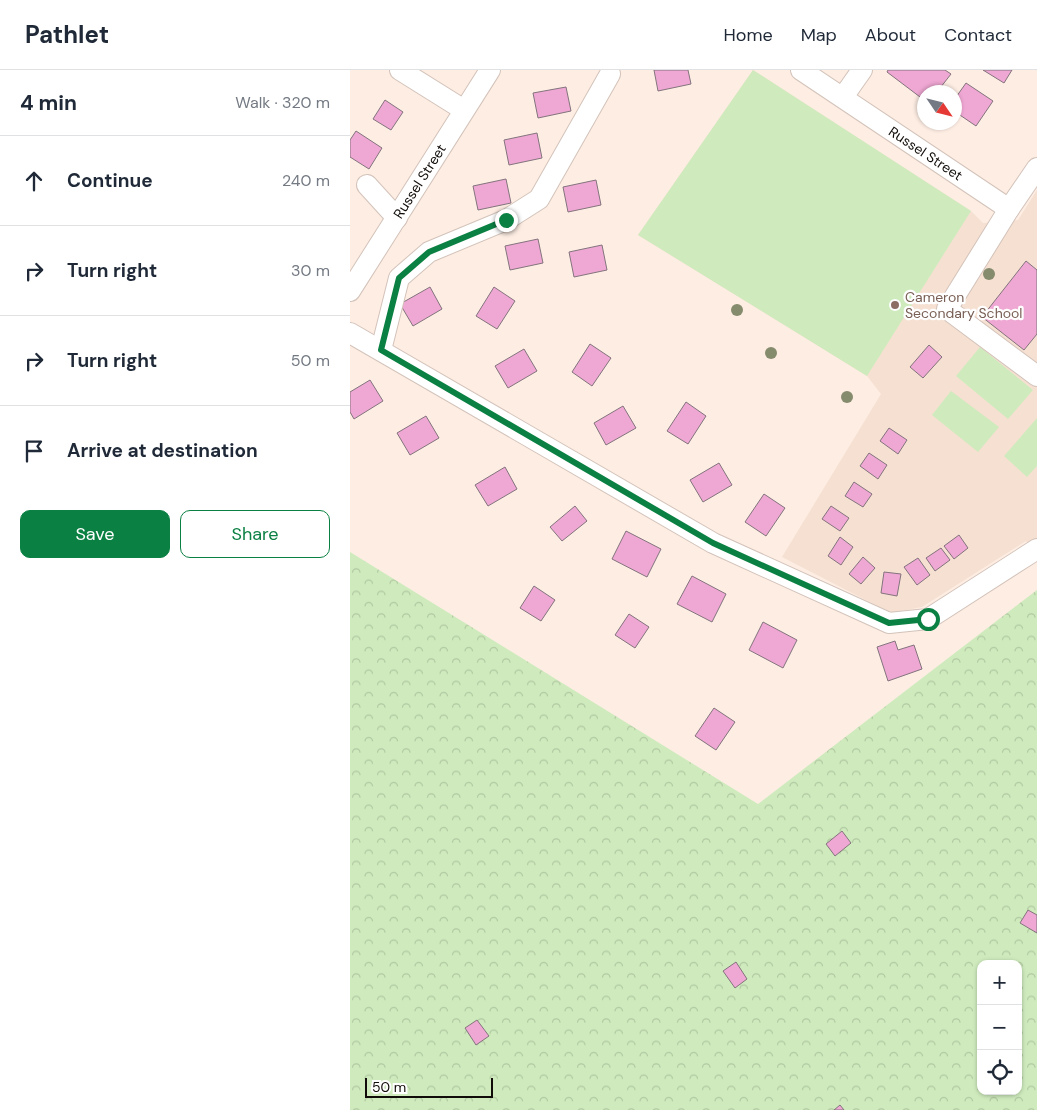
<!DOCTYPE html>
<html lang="en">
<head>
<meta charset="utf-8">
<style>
	body { margin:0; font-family:"DM Sans",sans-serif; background:#f6f6f7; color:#1f2937 }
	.controls { position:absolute; right:15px; bottom:15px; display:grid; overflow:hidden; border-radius:10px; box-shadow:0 1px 4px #0004 }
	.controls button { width:45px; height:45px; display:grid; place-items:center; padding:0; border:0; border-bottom:1px solid #e0e1e3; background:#fff; color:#1f2937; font:25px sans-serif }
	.compass { position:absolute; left:567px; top:15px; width:45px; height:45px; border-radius:50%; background:#fff; box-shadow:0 1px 4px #0004; rotate:125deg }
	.scale { position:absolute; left:15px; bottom:12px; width:128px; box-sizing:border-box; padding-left:5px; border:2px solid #110c09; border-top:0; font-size:14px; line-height:18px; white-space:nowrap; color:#110c09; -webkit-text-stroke:4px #fefefe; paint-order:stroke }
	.stop { position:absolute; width:15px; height:15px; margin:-11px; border:4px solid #0b8043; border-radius:50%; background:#fff }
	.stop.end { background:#0b8043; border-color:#fff; box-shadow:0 1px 5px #0008 }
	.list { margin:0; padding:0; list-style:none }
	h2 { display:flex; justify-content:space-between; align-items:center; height:65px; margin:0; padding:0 20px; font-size:21px }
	h2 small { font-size:16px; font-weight:400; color:#747a83 }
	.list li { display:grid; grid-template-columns:32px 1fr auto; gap:15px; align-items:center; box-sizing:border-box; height:90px; padding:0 20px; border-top:1px solid #e0e1e3 }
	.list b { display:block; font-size:19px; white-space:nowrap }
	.list em { font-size:16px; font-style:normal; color:#747a83 }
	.actions { display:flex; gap:10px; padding:15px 20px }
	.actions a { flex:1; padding:11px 0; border:1px solid #0b8043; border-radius:10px; text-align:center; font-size:18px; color:#0b8043 }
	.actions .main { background:#0b8043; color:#fff }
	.icon { flex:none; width:28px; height:28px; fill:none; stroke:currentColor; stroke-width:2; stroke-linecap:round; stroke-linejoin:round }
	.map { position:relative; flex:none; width:687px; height:1040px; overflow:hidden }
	header { display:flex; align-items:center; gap:30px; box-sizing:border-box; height:70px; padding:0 25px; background:#fff; border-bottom:1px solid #e0e1e3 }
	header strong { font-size:24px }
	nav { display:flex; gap:28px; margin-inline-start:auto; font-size:18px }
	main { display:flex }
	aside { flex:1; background:#fff }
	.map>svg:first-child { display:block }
	.built { fill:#f6e0d2 }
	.forest { fill:url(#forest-crowns); fill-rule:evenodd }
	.pitch { fill:#cfebbd }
	.building { fill:#efa7d3; stroke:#83747d }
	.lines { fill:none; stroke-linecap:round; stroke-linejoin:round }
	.minor-casing { stroke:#d3c3ba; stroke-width:22 }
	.minor { stroke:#fff; stroke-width:20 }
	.tree { fill:#858b6d }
	.route { stroke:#0b8043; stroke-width:6 }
	.education-dot { fill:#8d6e63; stroke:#fefefe; stroke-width:2 }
	.labels { text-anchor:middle; stroke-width:4.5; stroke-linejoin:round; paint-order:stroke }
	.street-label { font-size:14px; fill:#110c09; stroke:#fefefe }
	.education-label { font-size:14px; fill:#785e54; stroke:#fefefe; text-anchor:start }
</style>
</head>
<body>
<header>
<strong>Pathlet</strong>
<nav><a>Home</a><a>Map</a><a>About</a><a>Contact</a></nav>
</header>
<main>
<aside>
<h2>4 min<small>Walk · 320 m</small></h2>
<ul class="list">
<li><svg class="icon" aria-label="ahead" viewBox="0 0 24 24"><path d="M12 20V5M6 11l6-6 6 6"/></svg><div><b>Continue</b></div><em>240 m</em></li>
<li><svg class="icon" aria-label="right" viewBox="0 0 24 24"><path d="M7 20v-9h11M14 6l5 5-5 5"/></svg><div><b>Turn right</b></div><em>30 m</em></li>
<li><svg class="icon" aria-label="right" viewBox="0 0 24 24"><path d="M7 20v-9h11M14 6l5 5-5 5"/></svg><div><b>Turn right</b></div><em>50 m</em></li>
<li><svg class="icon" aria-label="arrive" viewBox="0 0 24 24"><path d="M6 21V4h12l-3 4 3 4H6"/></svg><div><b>Arrive at destination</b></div></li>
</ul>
<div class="actions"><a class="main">Save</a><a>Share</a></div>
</aside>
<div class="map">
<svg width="687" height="1040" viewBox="0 0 687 1040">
	<defs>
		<pattern id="forest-crowns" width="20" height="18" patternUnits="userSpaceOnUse" patternTransform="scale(1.25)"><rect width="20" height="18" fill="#cfebbd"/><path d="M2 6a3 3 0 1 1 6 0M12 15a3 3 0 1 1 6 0" fill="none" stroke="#b1c8a1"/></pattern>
	</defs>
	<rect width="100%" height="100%" fill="#fdede3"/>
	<path class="built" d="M403,0L621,141L633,153L668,150L687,120V485L676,471L572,537L541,543L432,487L531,324L517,306L288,165Z"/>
	<path class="forest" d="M0,482L408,734L687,520V1040H0ZM631,894H668V1021H631Z"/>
	<g class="pitch">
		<path d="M403,0L621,141L517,306L288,165Z"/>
		<path d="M630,277L683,320L658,349L606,306Z"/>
		<path d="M601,321L649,357L628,382L582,345Z"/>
		<path d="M687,348V396L677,407L654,386Z"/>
	</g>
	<g class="building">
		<path d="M304,0H338L341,14L308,21Z"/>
		<path d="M538,0H595L601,4L587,22H574V30L537,2Z"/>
		<path d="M633,0H662L654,13Z"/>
		<path d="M616,13L643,31L626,56L604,41V30Z"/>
		<path d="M216,17L221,41L188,48L183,23Z"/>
		<path d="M35,30L53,42L41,60L23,49Z"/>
		<path d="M6,61L32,78L19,99L0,87V70Z"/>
		<path d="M187,63L192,88L159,95L154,70Z"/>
		<path d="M156,109L161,133L128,140L123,116Z"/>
		<path d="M246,110L251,135L218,142L213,117Z"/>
		<path d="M188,169L193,193L160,200L155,176Z"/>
		<path d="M252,175L257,200L224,207L219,182Z"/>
		<path d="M676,191L687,200V264L674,280L632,247Z"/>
		<path d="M80,217L92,239L63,256L50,234Z"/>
		<path d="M144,217L165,231L147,259L126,246Z"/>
		<path d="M240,274L261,288L242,316L222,302Z"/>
		<path d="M579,275L592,287L573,308L560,297Z"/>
		<path d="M174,279L187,301L158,318L145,296Z"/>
		<path d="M20,310L33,331L4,349L0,342V322Z"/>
		<path d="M336,332L356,346L338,374L317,361Z"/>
		<path d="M273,336L286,358L256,375L244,353Z"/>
		<path d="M76,346L89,368L60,385L47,363Z"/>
		<path d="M539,358L557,370L548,384L530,371Z"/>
		<path d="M519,383L537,395L528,409L510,396Z"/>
		<path d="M369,393L382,415L353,432L340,410Z"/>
		<path d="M155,397L167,419L138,436L125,415Z"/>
		<path d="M504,412L522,424L513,437L495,426Z"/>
		<path d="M414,424L435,438L416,466L395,452Z"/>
		<path d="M225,436L237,451L212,471L200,457Z"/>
		<path d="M481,436L499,448L490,461L472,449Z"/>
		<path d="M276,461L311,479L297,507L262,489Z"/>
		<path d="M609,465L618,478L604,489L594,476Z"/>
		<path d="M490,467L503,477L491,495L478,486Z"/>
		<path d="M591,478L600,490L585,501L576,488Z"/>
		<path d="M513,487L525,498L511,514L499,504Z"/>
		<path d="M568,488L580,505L567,515L554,497Z"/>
		<path d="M534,502L551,504L547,526L531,523Z"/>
		<path d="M342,506L376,524L362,552L327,534Z"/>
		<path d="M184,516L205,530L191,551L170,538Z"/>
		<path d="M279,544L299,557L285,578L265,565Z"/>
		<path d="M413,552L447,570L433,598L399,580Z"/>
		<path d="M545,571L548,580L564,575L572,599L538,611L527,577Z"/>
		<path d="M364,638L385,652L366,680L345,666Z"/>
		<path d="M492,761L501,773L485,786L476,774Z"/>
		<path d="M678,840L687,845V863L670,853Z"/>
		<path d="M386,892L397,909L385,918L373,901Z"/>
		<path d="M127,950L139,966L126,975L115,958Z"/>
		<path d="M490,1035L494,1040H484Z"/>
	</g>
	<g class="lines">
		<defs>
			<g id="minor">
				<path d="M50,0L114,40"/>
				<path id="s1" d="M451,0L659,139L687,98"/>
				<path d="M493,27L512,0"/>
				<path d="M17,115L47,148"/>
				<path d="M659,139L597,239L687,306"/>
				<path id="s2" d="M0,221L140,0"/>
				<path d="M0,263L363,473L539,553L578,549L687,479"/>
				<path d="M31,280L49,208L79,182L156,150L189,129L260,4"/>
			</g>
		</defs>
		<use href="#minor" class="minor-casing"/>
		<use href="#minor" class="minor"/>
	</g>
	<g class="tree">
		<circle cx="639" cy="204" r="6"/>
		<circle cx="387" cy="240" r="6"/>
		<circle cx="421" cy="283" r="6"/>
		<circle cx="497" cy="327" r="6"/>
	</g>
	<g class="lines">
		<path class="route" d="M156,150L79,182L49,208L31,280L363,473L539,553L578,549"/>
	</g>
	<circle class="education-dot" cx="545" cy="235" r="5"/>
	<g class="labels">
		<g class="street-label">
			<text dy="5" stroke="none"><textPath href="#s1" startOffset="150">Russel Street</textPath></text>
			<text dy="5" stroke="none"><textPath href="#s2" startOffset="130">Russel Street</textPath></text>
		</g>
		<g class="education-label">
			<text x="555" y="232">Cameron<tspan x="555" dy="16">Secondary School</tspan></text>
		</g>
	</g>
</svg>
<div class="controls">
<button>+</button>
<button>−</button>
<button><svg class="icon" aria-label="locate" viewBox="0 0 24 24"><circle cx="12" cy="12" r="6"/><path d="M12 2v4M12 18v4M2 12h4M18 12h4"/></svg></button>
</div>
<svg class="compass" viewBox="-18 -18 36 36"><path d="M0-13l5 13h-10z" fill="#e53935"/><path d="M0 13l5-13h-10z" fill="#747a83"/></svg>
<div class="scale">50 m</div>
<div class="stop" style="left:578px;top:549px"></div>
<div class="stop end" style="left:156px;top:150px"></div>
</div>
</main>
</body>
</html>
